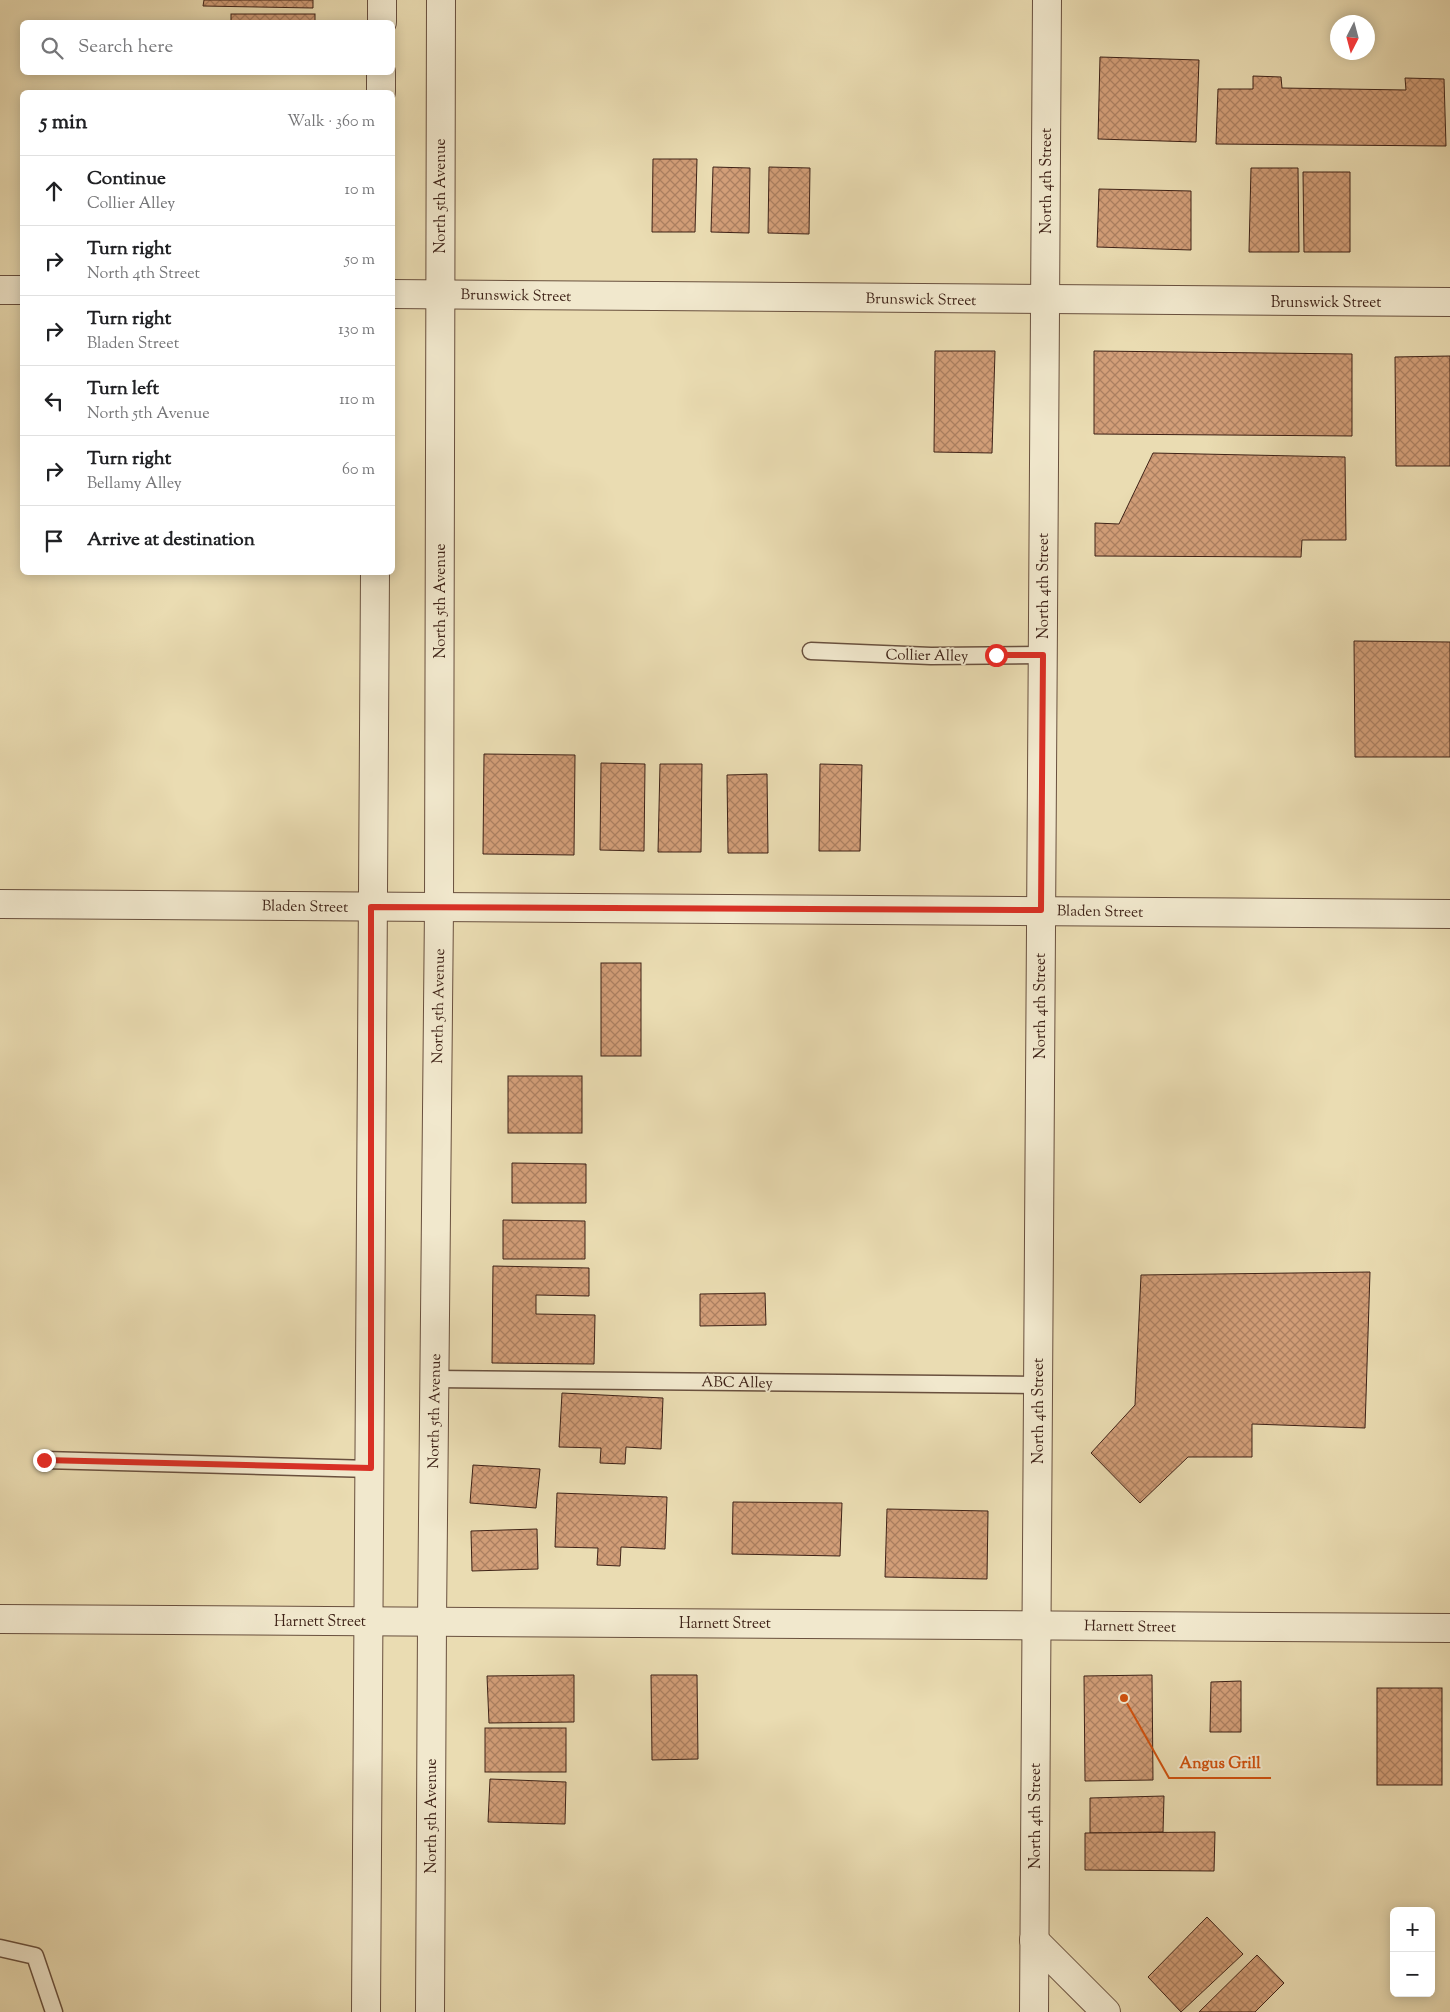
<!DOCTYPE html>
<html lang="en">
<head>
<meta charset="utf-8">
<style>
	body { margin:0; font-family:"Sorts Mill Goudy",serif; background:#f6f6f6; color:#202124 }
	.controls { position:absolute; right:15px; bottom:15px; display:grid; overflow:hidden; border-radius:8px; box-shadow:0 2px 12px #0003 }
	.controls button { width:45px; height:45px; display:grid; place-items:center; padding:0; border:0; border-bottom:1px solid #e0e0e0; background:#fff; color:#202124; font:25px sans-serif }
	.compass { position:absolute; left:1330px; top:15px; width:45px; height:45px; border-radius:50%; background:#fff; box-shadow:0 2px 12px #0003; rotate:186deg }
	.stop { position:absolute; width:15px; height:15px; margin:-11px; border:4px solid #d93025; border-radius:50%; background:#fff }
	.stop.end { background:#d93025; border-color:#fff; box-shadow:0 1px 5px #0008 }
	.list { margin:0; padding:0; list-style:none }
	h2 { display:flex; justify-content:space-between; align-items:center; height:65px; margin:0; padding:0 20px; font-size:21px }
	h2 small { font-size:16px; font-weight:400; color:#757577 }
	.list li { display:grid; grid-template-columns:32px 1fr auto; gap:15px; align-items:center; box-sizing:border-box; height:70px; padding:0 20px; border-top:1px solid #e0e0e0 }
	.list b { display:block; font-size:19px; white-space:nowrap }
	.list p { margin:0; font-size:16px; white-space:nowrap; color:#757577 }
	.list em { font-size:16px; font-style:normal; color:#757577 }
	.icon { flex:none; width:28px; height:28px; fill:none; stroke:currentColor; stroke-width:2; stroke-linecap:round; stroke-linejoin:round }
	.map { position:relative; flex:none; width:1450px; height:2012px; overflow:hidden }
	.search { position:absolute; background:#fff; box-shadow:0 2px 12px #0003; left:20px; top:20px; width:375px; height:55px; display:flex; align-items:center; gap:12px; box-sizing:border-box; padding:0 18px; border-radius:8px; color:#757577; font-size:19px }
	.panel { position:absolute; background:#fff; box-shadow:0 2px 12px #0003; left:20px; top:90px; width:375px; height:485px; border-radius:8px }
	.map>svg:first-child { display:block }
	.building { fill:url(#building-cross-hatch); stroke:#3e2217 }
	.lines { fill:none; stroke-linecap:round; stroke-linejoin:round }
	.service-casing { stroke:#69503e; stroke-width:19 }
	.minor-casing { stroke:#69503e; stroke-width:30 }
	.tertiary-casing { stroke:#69503e; stroke-width:30 }
	.service { stroke:#f1e8cd; stroke-width:16 }
	.minor { stroke:#f1e8cd; stroke-width:28 }
	.tertiary { stroke:#f1e8cd; stroke-width:28 }
	.route { stroke:#d93025; stroke-width:6 }
	.labels { text-anchor:middle; stroke-width:4; stroke-linejoin:round; paint-order:stroke }
	.street-label { font-size:15px; fill:#3e2217; stroke:#f1e8cd }
	.leader { fill:none; stroke:#ce510e; stroke-width:2 }
	.callout-dot { fill:#ce510e; stroke:#f1e8cd; stroke-width:2 }
	.callout-label { font-size:16px; text-anchor:middle; font-weight:bold; fill:#ce510e; stroke:#f1e8cd; stroke-width:4; stroke-linejoin:round; paint-order:stroke }
</style>
</head>
<body>
<div class="map">
<svg width="1450" height="2012" viewBox="0 0 1450 2012">
	<defs>
		<pattern id="building-cross-hatch" width="8" height="8" patternUnits="userSpaceOnUse" patternTransform="scale(1.25)"><rect width="8" height="8" fill="#d29e78"/><path d="M0 0l8 8M0 8l8-8" fill="none" stroke="#ac8061"/></pattern>
	</defs>
	<rect width="100%" height="100%" fill="#eadcb2"/>
	<filter id="stains"><feTurbulence type="fractalNoise" baseFrequency=".004" numOctaves="4"/><feColorMatrix values="0 0 0 0 .2 0 0 0 0 .09 0 0 0 0 .02 0 0 0 .5 -.17"/></filter>
	<radialGradient id="worn" r=".72"><stop offset=".6" stop-color="#630" stop-opacity="0"/><stop offset="1" stop-color="#630" stop-opacity=".3"/></radialGradient>
	<g class="building">
		<path d="M204,0H313V8L203,6Z"/>
		<rect x="231" y="14" width="84" height="8"/>
		<path d="M1100,57L1199,60L1196,142L1098,139Z"/>
		<path d="M1253,76L1281,77L1282,88L1406,90L1405,78L1444,79L1446,146L1216,144L1218,89H1253Z"/>
		<path d="M653,159H697L695,232H652Z"/>
		<path d="M713,167L750,168L749,233L711,232Z"/>
		<path d="M769,167L810,168L809,234L768,233Z"/>
		<path d="M1251,168H1298L1299,252H1249Z"/>
		<path d="M1303,172H1350V252H1304Z"/>
		<path d="M1099,189L1191,191V250L1097,247Z"/>
		<path d="M935,351H995L992,453L934,452Z"/>
		<path d="M1094,351L1352,354V436L1094,434Z"/>
		<path d="M1450,356V466H1396L1395,357Z"/>
		<path d="M1153,453L1345,457L1346,540H1302L1301,557L1095,556V523L1119,524Z"/>
		<path d="M1354,641L1450,642V757H1355Z"/>
		<path d="M484,754L575,755L574,855L483,854Z"/>
		<path d="M601,763L645,764L644,851L600,850Z"/>
		<path d="M660,764H702L701,852H658Z"/>
		<path d="M820,764L862,765L860,851H819Z"/>
		<path d="M767,774L768,853H728L727,775Z"/>
		<rect x="601" y="963" width="40" height="93"/>
		<rect x="508" y="1076" width="74" height="57"/>
		<path d="M512,1163L586,1164V1203H512Z"/>
		<path d="M503,1220L585,1221V1259H503Z"/>
		<path d="M493,1266L589,1268V1296L536,1295V1314L595,1315L594,1364L492,1363Z"/>
		<path d="M1370,1272L1365,1428L1252,1424V1457H1188L1140,1503L1091,1453L1135,1405L1141,1275Z"/>
		<path d="M765,1293L766,1325L700,1326V1294Z"/>
		<path d="M562,1393L663,1398L661,1449L626,1447L625,1464L600,1463L601,1448L559,1447Z"/>
		<path d="M473,1465L540,1469L536,1508L470,1503Z"/>
		<path d="M557,1493L667,1497L665,1549L621,1547L620,1566L597,1565L598,1548L555,1547Z"/>
		<path d="M733,1502L842,1503L840,1556L732,1554Z"/>
		<path d="M887,1509L988,1511L987,1579L885,1577Z"/>
		<path d="M537,1529L538,1569L472,1571L471,1531Z"/>
		<path d="M574,1675V1722L489,1723L487,1676Z"/>
		<path d="M651,1675H697L698,1759L652,1760Z"/>
		<path d="M1152,1675L1153,1780L1085,1781L1084,1676Z"/>
		<path d="M1241,1681V1732H1210L1211,1682Z"/>
		<rect x="1377" y="1688" width="65" height="97"/>
		<rect x="485" y="1728" width="81" height="44"/>
		<path d="M490,1779L566,1782L565,1824L488,1822Z"/>
		<path d="M1164,1796L1163,1832L1090,1833V1798Z"/>
		<path d="M1215,1832L1214,1871L1085,1870V1833Z"/>
		<path d="M1207,1917L1243,1954L1181,2012L1148,1977Z"/>
		<path d="M1257,1955L1284,1983L1255,2012H1199Z"/>
	</g>
	<g class="lines">
		<defs>
			<g id="service">
				<path d="M811,651L931,656L1043,655"/>
				<path d="M434,1379L1039,1385"/>
				<path d="M44,1460L371,1469"/>
				<path d="M0,1948L35,1956L54,2012"/>
			</g>
			<g id="minor">
				<path d="M0,290H22"/>
				<path d="M392,294L1450,302"/>
				<path d="M0,904L1450,914"/>
				<path d="M0,1619L1450,1628"/>
				<path d="M1034,1940L1106,2012"/>
				<path d="M1034,2012L1047,0"/>
			</g>
			<g id="tertiary">
				<path d="M382,22V0"/>
				<path d="M381,92V72"/>
				<path d="M366,2012C371,1532 370,1052 375,572"/>
				<path d="M430,2012L432,1622L439,907L441,0"/>
			</g>
		</defs>
		<use href="#service" class="service-casing"/>
		<use href="#minor" class="minor-casing"/>
		<use href="#tertiary" class="tertiary-casing"/>
		<use href="#service" class="service"/>
		<use href="#minor" class="minor"/>
		<use href="#tertiary" class="tertiary"/>
	</g>
	<g class="lines">
		<path class="route" d="M44,1460L371,1468V907L1041,910L1043,655H996"/>
	</g>
	<g class="labels">
		<g class="street-label">
			<text transform="translate(1046 181) rotate(-90)" y="5">North 4th Street</text>
			<text transform="translate(440 196) rotate(-90)" y="5">North 5th Avenue</text>
			<text transform="translate(516 295) rotate(1)" y="5">Brunswick Street</text>
			<text transform="translate(921 299) rotate(1)" y="5">Brunswick Street</text>
			<text x="1326" y="307">Brunswick Street</text>
			<text transform="translate(1043 586) rotate(-90)" y="5">North 4th Street</text>
			<text transform="translate(440 601) rotate(-90)" y="5">North 5th Avenue</text>
			<text transform="translate(927 655) rotate(1)" y="5">Collier Alley</text>
			<text transform="translate(305 906) rotate(1)" y="5">Bladen Street</text>
			<text transform="translate(1100 911) rotate(1)" y="5">Bladen Street</text>
			<text transform="translate(438 1006) rotate(-89)" y="5">North 5th Avenue</text>
			<text transform="translate(1040 1006) rotate(-90)" y="5">North 4th Street</text>
			<text transform="translate(737 1382) rotate(1)" y="5">ABC Alley</text>
			<text transform="translate(434 1411) rotate(-89)" y="5">North 5th Avenue</text>
			<text transform="translate(1038 1411) rotate(-90)" y="5">North 4th Street</text>
			<text x="320" y="1626">Harnett Street</text>
			<text x="725" y="1628">Harnett Street</text>
			<text transform="translate(1130 1626) rotate(1)" y="5">Harnett Street</text>
			<text transform="translate(431 1816) rotate(-90)" y="5">North 5th Avenue</text>
			<text transform="translate(1035 1816) rotate(-90)" y="5">North 4th Street</text>
		</g>
	</g>
	<path class="leader" d="M1124 1698L1169 1778H1271"/>
	<circle class="callout-dot" cx="1124" cy="1698" r="5"/>
	<g class="callout-label">
		<text x="1220" y="1768">Angus Grill</text>
	</g>
	<rect width="100%" height="100%" filter="url(#stains)"/>
	<rect width="100%" height="100%" fill="url(#worn)"/>
</svg>
<div class="controls">
<button>+</button>
<button>−</button>
</div>
<svg class="compass" viewBox="-18 -18 36 36"><path d="M0-13l5 13h-10z" fill="#e53935"/><path d="M0 13l5-13h-10z" fill="#757577"/></svg>
<div class="stop" style="left:996px;top:655px"></div>
<div class="stop end" style="left:44px;top:1460px"></div>
<div class="search"><svg class="icon" aria-label="search" viewBox="0 0 24 24"><circle cx="10" cy="10" r="6"/><path d="M15 15l6 6"/></svg>Search here</div>
<section class="panel">
<h2>5 min<small>Walk · 360 m</small></h2>
<ul class="list">
<li><svg class="icon" aria-label="ahead" viewBox="0 0 24 24"><path d="M12 20V5M6 11l6-6 6 6"/></svg><div><b>Continue</b><p>Collier Alley</p></div><em>10 m</em></li>
<li><svg class="icon" aria-label="right" viewBox="0 0 24 24"><path d="M7 20v-9h11M14 6l5 5-5 5"/></svg><div><b>Turn right</b><p>North 4th Street</p></div><em>50 m</em></li>
<li><svg class="icon" aria-label="right" viewBox="0 0 24 24"><path d="M7 20v-9h11M14 6l5 5-5 5"/></svg><div><b>Turn right</b><p>Bladen Street</p></div><em>130 m</em></li>
<li><svg class="icon" aria-label="left" viewBox="0 0 24 24"><path d="M17 20v-9H6M10 6l-5 5 5 5"/></svg><div><b>Turn left</b><p>North 5th Avenue</p></div><em>110 m</em></li>
<li><svg class="icon" aria-label="right" viewBox="0 0 24 24"><path d="M7 20v-9h11M14 6l5 5-5 5"/></svg><div><b>Turn right</b><p>Bellamy Alley</p></div><em>60 m</em></li>
<li><svg class="icon" aria-label="arrive" viewBox="0 0 24 24"><path d="M6 21V4h12l-3 4 3 4H6"/></svg><div><b>Arrive at destination</b></div></li>
</ul>
</section>
</div>
</body>
</html>
